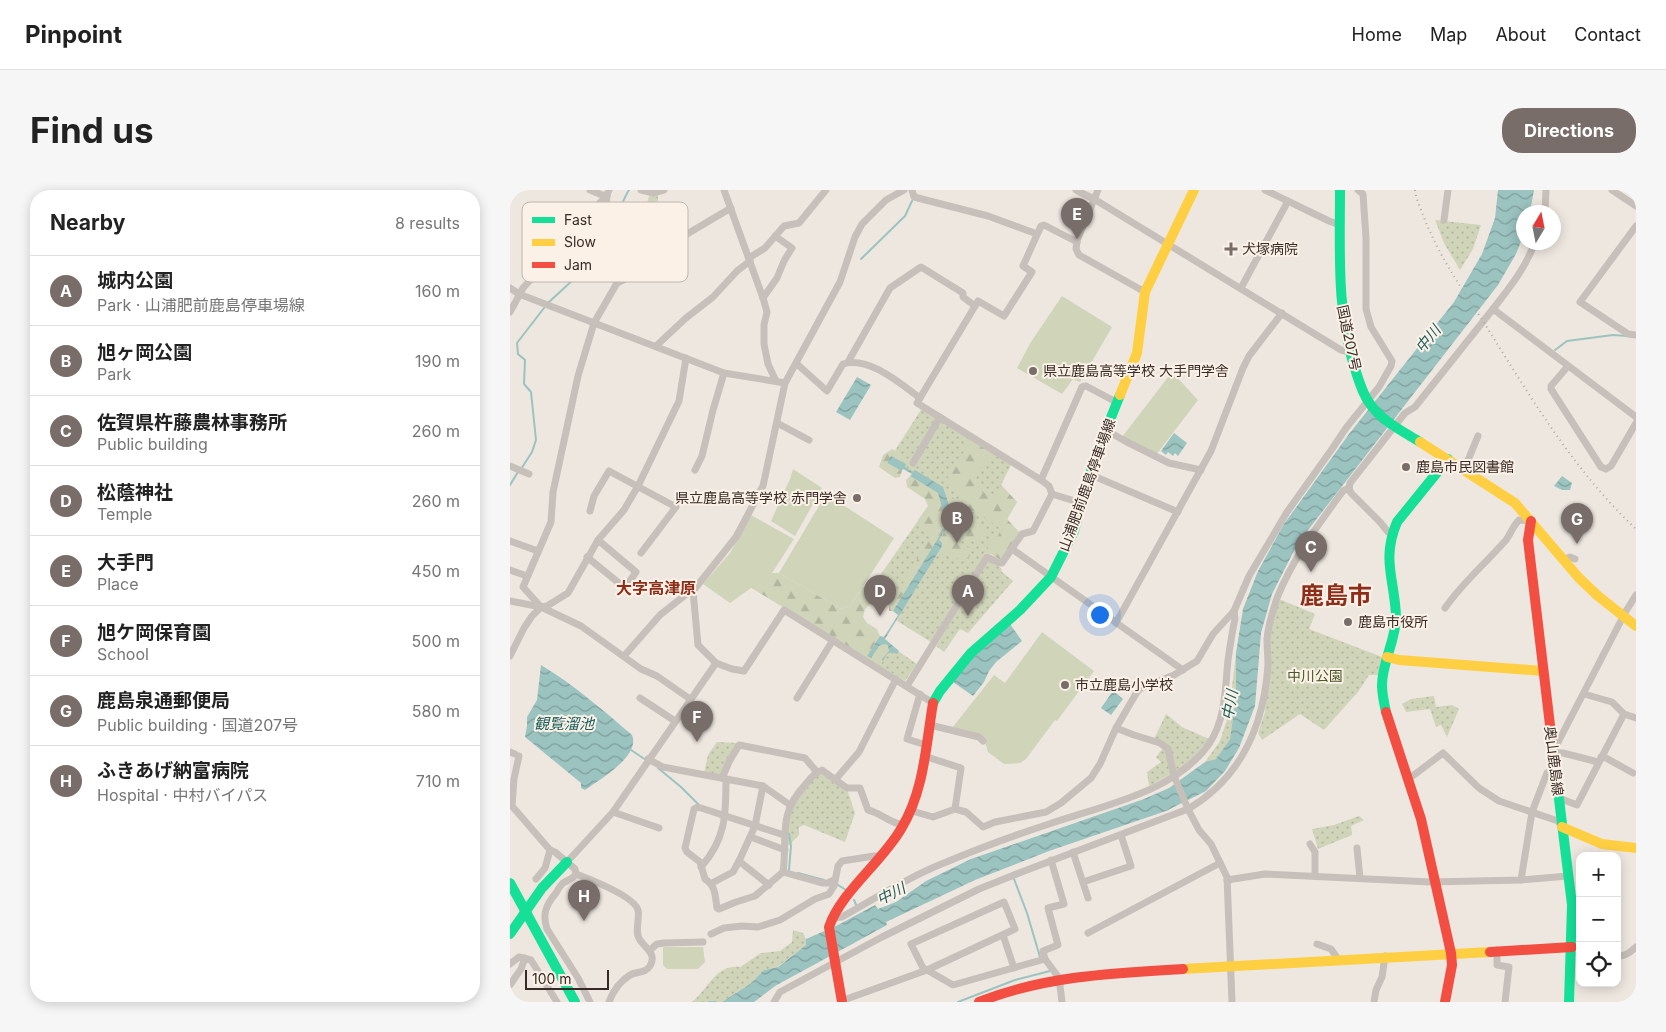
<!DOCTYPE html>
<html lang="en">
<head>
<meta charset="utf-8">
<style>
	body { margin:0; font-family:Inter,"Noto Sans JP",sans-serif; background:#f6f6f6; color:#222 }
	.controls { position:absolute; right:15px; bottom:15px; display:grid; overflow:hidden; border-radius:10px; box-shadow:0 2px 12px #0003 }
	.controls button { width:45px; height:45px; display:grid; place-items:center; padding:0; border:0; border-bottom:1px solid #e0e0e0; background:#fff; color:#222; font:25px sans-serif }
	.compass { position:absolute; left:1006px; top:15px; width:45px; height:45px; border-radius:50%; background:#fff; box-shadow:0 2px 12px #0003; rotate:10deg }
	.scale { position:absolute; left:15px; bottom:12px; width:84px; box-sizing:border-box; padding-left:5px; border:2px solid #382b27; border-top:0; font-size:14px; line-height:18px; white-space:nowrap; color:#382b27; -webkit-text-stroke:4px #fbf1e7; paint-order:stroke }
	.you { position:absolute; left:589px; top:424px; width:18px; height:18px; margin:-12px; border:4px solid #fff; border-radius:50%; background:#1a73e8; box-shadow:0 0 0 8px #1a73e833 }
	.badge { display:grid; place-items:center; width:32px; height:32px; border-radius:50%; background:#786d68; color:#fff; font-size:16px; font-weight:700 }
	.pin { position:absolute; translate:-50% -41px; filter:drop-shadow(0 1px 2px #0008) }
	.pin::after { content:''; position:absolute; top:26px; width:18px; height:15px; background:inherit; clip-path:polygon(0 0,100% 0,50% 100%) }
	.list { margin:0; padding:0; list-style:none }
	h2 { display:flex; justify-content:space-between; align-items:center; height:65px; margin:0; padding:0 20px; font-size:21px }
	h2 small { font-size:16px; font-weight:400; color:#767676 }
	.list li { display:grid; grid-template-columns:32px 1fr auto; gap:15px; align-items:center; box-sizing:border-box; height:70px; padding:0 20px; border-top:1px solid #e0e0e0 }
	.list b { display:block; font-size:19px; white-space:nowrap }
	.list p { margin:0; font-size:16px; white-space:nowrap; color:#767676 }
	.list em { font-size:16px; font-style:normal; color:#767676 }
	.icon { flex:none; width:28px; height:28px; fill:none; stroke:currentColor; stroke-width:2; stroke-linecap:round; stroke-linejoin:round }
	.map { position:relative; flex:none; width:1126px; height:812px; overflow:hidden; border-radius:20px }
	header { display:flex; align-items:center; gap:30px; box-sizing:border-box; height:70px; padding:0 25px; background:#fff; border-bottom:1px solid #e0e0e0 }
	header strong { font-size:24px }
	nav { display:flex; gap:28px; margin-inline-start:auto; font-size:18px }
	.intro { display:flex; align-items:center; justify-content:space-between; box-sizing:border-box; height:120px; padding:0 30px }
	h1 { margin:0; font-size:35px }
	.button { padding:12px 22px; border-radius:20px; background:#786d68; color:#fff; font-size:18px; font-weight:700 }
	main { display:flex; gap:30px; padding:0 30px }
	aside { flex:1; background:#fff; border-radius:20px; box-shadow:0 2px 12px #0003 }
	.map>svg:first-child { display:block }
	.green { fill:url(#green-dots) }
	.forest { fill:url(#forest-firs) }
	.pitch { fill:#d0d4b9 }
	.water { fill:url(#water-waves) }
	.lines { fill:none; stroke-linecap:round; stroke-linejoin:round }
	.stream { stroke:#9bc3c0; stroke-width:2 }
	.street { stroke:#c7bfb9; stroke-width:7 }
	.fast { stroke:#16e098; stroke-width:10 }
	.slow { stroke:#ffcf43; stroke-width:10 }
	.jam { stroke:#f24e42; stroke-width:10 }
	.rail { stroke:#aea8a4; stroke-width:2; stroke-dasharray:1 4; stroke-linecap:butt }
	.poi-dot { fill:#786d68; stroke:#fbf1e7; stroke-width:2 }
	.labels { text-anchor:middle; stroke-width:4; stroke-linejoin:round; paint-order:stroke }
	.poi-label { font-size:14px; fill:#382b27; stroke:#fbf1e7; text-anchor:start }
	.street-label { font-size:14px; fill:#382b27; stroke:#fbf1e7 }
	.park-label { font-size:14px; fill:#4a5928; stroke:#fbf1e7 }
	.water-label { font-size:15px; font-style:italic; fill:#195d5d; stroke:#fbf1e7 }
	.quarter-label { font-size:16px; font-weight:bold; fill:#8e2d19; stroke:#fbf1e7 }
	.town-label { font-size:24px; font-weight:bold; fill:#8e2d19; stroke:#fbf1e7 }
	.key { fill:#fbf1e7; stroke:#c0b6ad; stroke-width:1 }
	.key-label { font-size:14px; fill:#382b27 }
</style>
</head>
<body>
<header>
<strong>Pinpoint</strong>
<nav><a>Home</a><a>Map</a><a>About</a><a>Contact</a></nav>
</header>
<div class="intro"><h1>Find us</h1><a class="button">Directions</a></div>
<main>
<aside>
<h2>Nearby<small>8 results</small></h2>
<ul class="list">
<li><span class="badge">A</span><div><b>城内公園</b><p>Park · 山浦肥前鹿島停車場線</p></div><em>160 m</em></li>
<li><span class="badge">B</span><div><b>旭ヶ岡公園</b><p>Park</p></div><em>190 m</em></li>
<li><span class="badge">C</span><div><b>佐賀県杵藤農林事務所</b><p>Public building</p></div><em>260 m</em></li>
<li><span class="badge">D</span><div><b>松蔭神社</b><p>Temple</p></div><em>260 m</em></li>
<li><span class="badge">E</span><div><b>大手門</b><p>Place</p></div><em>450 m</em></li>
<li><span class="badge">F</span><div><b>旭ケ岡保育園</b><p>School</p></div><em>500 m</em></li>
<li><span class="badge">G</span><div><b>鹿島泉通郵便局</b><p>Public building · 国道207号</p></div><em>580 m</em></li>
<li><span class="badge">H</span><div><b>ふきあげ納富病院</b><p>Hospital · 中村バイパス</p></div><em>710 m</em></li>
</ul>
</aside>
<div class="map">
<svg width="1126" height="812" viewBox="0 0 1126 812">
	<defs>
		<pattern id="green-dots" width="8" height="8" patternUnits="userSpaceOnUse" patternTransform="scale(1.25)"><rect width="8" height="8" fill="#d0d4b9"/><path d="M2 2h.1M6 6h.1" fill="none" stroke="#b3b69f" stroke-width="1.8" stroke-linecap="round"/></pattern>
		<pattern id="forest-firs" width="22" height="20" patternUnits="userSpaceOnUse" patternTransform="scale(1.25)"><rect width="22" height="20" fill="#d0d4b9"/><path d="M5 1l3.5 6h-7zM16 11l3.5 6h-7z" fill="#b3b69f"/></pattern>
		<pattern id="water-waves" width="16" height="10" patternUnits="userSpaceOnUse" patternTransform="scale(1.25)"><rect width="16" height="10" fill="#9bc3c0"/><path d="M0 5q4-4 8 0t8 0" fill="none" stroke="#7f9f9c"/></pattern>
	</defs>
	<rect width="100%" height="100%" fill="#eee7e0"/>
	<g class="green">
		<path d="M141,1H148C148,22 145,40 120,40L133,24Z"/>
		<path d="M925,30L971,35L963,59L950,80L934,53Z"/>
		<path d="M412,218L501,275L491,295L507,312L497,329L509,342L491,370L481,364L476,363L421,452L387,431L390,425L379,419L380,416L364,406L346,432L407,474L395,491L240,397L332,423L362,397L430,299L379,270Z"/>
		<path d="M478,371L491,378L492,382L503,391L458,443L450,439L434,462L426,456Z"/>
		<path d="M769,409L805,424L799,439L872,467L868,485H859L848,502L814,540L790,524L752,550L748,543L755,522L760,475L759,447Z"/>
		<path d="M726,463V507L720,549L706,569L695,572L710,551L719,523Z"/>
		<path d="M924,506L926,517L942,515L949,519L937,547L931,535L926,537L920,519L896,522L892,514L901,509Z"/>
		<path d="M656,524L672,537L699,549L677,575L639,596L637,582L651,572L646,567L656,554L644,549Z"/>
		<path d="M207,552L228,553L211,586L194,583L198,565Z"/>
		<path d="M308,583H312L337,599L345,623L335,652L294,635L289,637V645L278,656L277,645L281,616Z"/>
		<path d="M849,626L854,630L841,636L842,645L808,659L802,639L824,635Z"/>
		<path d="M283,740L293,743L296,749V755L267,777L254,780L240,794L212,812H182C199,798 206,774 230,777L251,763L270,761L282,752Z"/>
	</g>
	<g class="forest">
		<path d="M461,250L480,261V268L469,278L465,290L471,302L483,305L491,295L507,312L497,329L509,342L491,370L481,364L476,363L478,354L489,345L490,339L485,334L477,331L470,322H463L455,318L450,305L437,289Z"/>
		<path d="M382,259L395,266L398,271L396,274L381,266L377,273L392,281L390,287L385,288L369,277L373,265Z"/>
		<path d="M400,286L428,303L433,321L442,326L383,421H379V417L421,346L419,342L410,336L408,330L418,316L415,309L397,297L396,290Z"/>
		<path d="M433,297C442,302 447,313 449,323C460,327 469,331 474,342L471,350L465,353L440,340L437,344L460,359L461,363L458,369C454,370 436,366 431,364L430,361L432,356L429,351L443,327Z"/>
		<path d="M381,374L382,378L366,402L372,406V411L368,413H361L355,419L353,427L357,433L367,439L370,446L357,466L361,468L369,456L374,454L378,455C381,461 375,464 372,469L373,471L370,476L240,397L262,383H269L331,419L341,415L353,397H362L378,375Z"/>
	</g>
	<g class="pitch">
		<path d="M552,106L602,137L570,192L563,189L552,204L507,178L521,152Z"/>
		<path d="M662,182L688,210L646,265L612,247Z"/>
		<path d="M283,279L312,298L285,346L261,331L280,289Z"/>
		<path d="M316,304L384,348L341,415L331,419L269,383Z"/>
		<path d="M241,325L284,349L262,383L220,413L193,394L220,363Z"/>
		<path d="M532,442L584,481L547,531L545,530L516,569L510,573L494,574L478,562L474,549L442,538L484,485L495,493Z"/>
		<path d="M153,757H193L195,772L188,779H157L153,775Z"/>
	</g>
	<g class="water">
		<path d="M988,0H1024L1020,22H1014L1013,46L1006,64L988,95L788,353L762,404L751,443L745,516L729,558L715,581L696,601L656,621L539,661L465,690L376,732L377,735L265,796L244,812H212L240,794L254,780L268,777L296,755V749L328,735L365,715L368,719L386,712L416,691L461,669L634,609L659,598L695,572L706,569L720,549L726,507V463L733,419L748,381L774,334L839,244L944,112L972,64L985,28Z"/>
		<path d="M347,187L361,195L340,230L326,222Z"/>
		<path d="M664,243L677,253L668,266L665,263L663,266L658,262L656,265L651,261Z"/>
		<path d="M381,266L396,274L395,277L403,282L405,280L433,297L443,327L429,350L432,353V356L375,449L389,461L387,464L382,462L377,464L373,471L372,469L379,461L378,455L374,454L369,456L361,468L357,466L370,446L374,447L388,425L383,421L442,326L433,321L428,303L400,286L402,284L393,279L392,281L377,273Z"/>
		<path d="M1052,286L1062,293L1060,300H1052L1044,296Z"/>
		<path d="M500,434L512,451L486,472L479,481L474,492L463,506L443,492L461,469Z"/>
		<path d="M31,475C64,495 93,520 122,545C131,566 89,590 75,600L71,598V593L15,547L17,536V527L27,510Z"/>
		<path d="M603,501L613,509L601,525L591,518Z"/>
	</g>
	<g class="lines">
		<g class="stream">
			<path d="M98,35C101,28 106,25 110,19C113,12 115,6 119,0"/>
			<path d="M351,69L395,26L402,11"/>
			<path d="M39,112L77,77L84,61L93,51"/>
			<path d="M1045,160L1057,151L1103,145L1117,146"/>
			<path d="M11,279L22,262L26,250L21,202L14,194L15,170L8,164L7,153L34,118"/>
			<path d="M0,295L8,282"/>
			<path d="M121,560L136,570"/>
			<path d="M148,578L171,597L189,615"/>
			<path d="M277,643L279,644L281,656L279,680"/>
			<path d="M288,683L314,690"/>
			<path d="M504,689L517,723L530,767"/>
			<path d="M328,695L336,700"/>
			<path d="M344,710L347,717"/>
			<path d="M199,812H206"/>
			<path d="M448,812L505,790L540,781"/>
		</g>
		<g class="street">
			<path d="M80,0L92,5H97"/>
			<path d="M131,0L144,3L154,0"/>
			<path d="M214,0L253,108L257,122L254,135V154L258,174L266,191"/>
			<path d="M402,0L404,7L478,26L527,44"/>
			<path d="M566,0L584,9L831,160L840,162"/>
			<path d="M755,0L819,31L830,35"/>
			<path d="M1102,0L1126,16"/>
			<path d="M97,5L94,46L99,55L100,80L107,93"/>
			<path d="M1035,22L1036,0"/>
			<path d="M934,30L938,0"/>
			<path d="M1126,36L1070,112L1118,144L1126,145"/>
			<path d="M568,48L588,0"/>
			<path d="M567,51L566,59L569,65L635,102"/>
			<path d="M1025,52C1015,79 1000,97 983,119L1126,227"/>
			<path d="M239,68L255,58L274,36L289,33L316,0"/>
			<path d="M0,98L9,104L214,183L275,193"/>
			<path d="M731,98L778,11"/>
			<path d="M253,108L267,88L274,71L282,58L265,46"/>
			<path d="M0,122L13,98L97,5L99,0"/>
			<path d="M146,156L176,128L203,107L227,81L240,71"/>
			<path d="M338,172L380,98L411,77L453,103V107L465,116"/>
			<path d="M287,174L317,201L333,174C359,166 391,194 410,208"/>
			<path d="M1058,176L1041,196V199L1091,277L1096,279L1101,276L1126,233"/>
			<path d="M267,233L299,250"/>
			<path d="M596,240L615,251L659,273L691,280"/>
			<path d="M403,273L430,227"/>
			<path d="M0,276L19,284"/>
			<path d="M185,280L192,266L203,220L214,183"/>
			<path d="M954,280L968,246"/>
			<path d="M579,284L668,322"/>
			<path d="M531,290L572,197L576,196L608,213"/>
			<path d="M542,304L571,313"/>
			<path d="M80,321L84,306L99,281L166,317L131,363"/>
			<path d="M882,344L878,342L870,332L841,303L839,298L840,293L895,223L905,217L983,119"/>
			<path d="M0,351L28,361"/>
			<path d="M502,359L673,480"/>
			<path d="M77,367L115,398L126,382L88,350"/>
			<path d="M1054,370L1060,367L1065,369"/>
			<path d="M0,380L17,386"/>
			<path d="M183,401L188,455L206,473L222,479L234,481L274,420L423,513"/>
			<path d="M0,411L31,417L71,436L131,479L147,486L180,509"/>
			<path d="M31,417L13,397L41,332L43,302L68,186L84,133L107,93L115,89L172,47L221,18"/>
			<path d="M935,418C952,393 976,373 996,350C1001,343 1003,336 1009,330L1021,331"/>
			<path d="M606,433L701,261L733,178L739,166L772,123"/>
			<path d="M0,466L14,438L22,426L31,417L37,416L58,403L88,350L114,320L128,296L169,211L176,168"/>
			<path d="M114,466L150,425L179,402L183,401L226,347L253,296L275,193L330,92L345,47L352,34L376,10L394,0"/>
			<path d="M397,496L477,367L489,373H492L512,344L523,341L542,304L539,296L531,290L407,213L468,111L494,126L522,82L513,76L531,36L534,35L567,52"/>
			<path d="M410,504L397,549L416,555"/>
			<path d="M1074,504L1102,512L1114,524L1126,528"/>
			<path d="M130,508L165,531"/>
			<path d="M287,508L323,450"/>
			<path d="M420,535L469,547L473,551"/>
			<path d="M606,538L624,545L650,553L658,559L664,586L678,619L689,640L701,654L717,687L722,812"/>
			<path d="M0,562L5,564"/>
			<path d="M9,566L4,589L2,616L40,660L45,662L65,679L66,684C63,689 58,690 53,693C50,696 48,699 46,703C36,715 32,724 37,739L68,788L80,812"/>
			<path d="M414,566L451,578L445,619"/>
			<path d="M1091,567L1096,568L1123,583"/>
			<path d="M138,569L153,577L253,596L280,615"/>
			<path d="M1088,572L1053,563L1043,562L1116,421L1126,405"/>
			<path d="M212,588L219,572L229,555L295,568L307,582"/>
			<path d="M900,588L933,563L969,598L989,611L1048,631L1052,637"/>
			<path d="M325,590L349,562L386,489"/>
			<path d="M1049,608L1067,615L1114,524"/>
			<path d="M402,621L423,627L445,619L456,622L473,637L485,632L536,622L551,613L581,588L590,574L606,538L627,502L631,498L664,485L687,471L703,444L724,421L739,386L777,322L822,259L836,238L869,197L881,176L882,171L861,137L856,119V48L853,4L848,0"/>
			<path d="M103,622L149,638"/>
			<path d="M274,645L188,617L184,619L175,658L177,662L190,672L195,689C206,696 205,706 207,718L209,719L226,712L245,706L273,682C278,646 267,625 295,595C300,589 305,582 312,580L337,598H350L358,620C371,623 381,634 394,635"/>
			<path d="M241,647L275,660"/>
			<path d="M800,654L805,662V685"/>
			<path d="M847,658L850,688"/>
			<path d="M563,662L578,708"/>
			<path d="M541,670L554,714L538,718L548,755L533,761L535,769L549,788L552,812"/>
			<path d="M229,671L259,695"/>
			<path d="M57,672L103,622L206,473"/>
			<path d="M191,677C216,649 216,624 216,589"/>
			<path d="M273,682L312,693H318L324,690"/>
			<path d="M66,684C79,689 124,706 128,720C130,729 124,742 130,750C136,759 147,764 140,776C135,784 126,781 120,785C109,792 103,801 99,812"/>
			<path d="M26,689L35,678L40,660"/>
			<path d="M717,690L755,684L920,692L1011,690L1058,686"/>
			<path d="M1011,690L1022,622L1037,583L1045,579"/>
			<path d="M573,692L621,676L611,645"/>
			<path d="M202,693L223,682L229,671L245,636L253,596"/>
			<path d="M322,728L332,727C364,709 395,689 429,675C465,660 502,646 539,634C591,616 666,602 699,554C716,529 715,498 718,470C720,456 722,442 725,429L724,421"/>
			<path d="M578,743L710,673"/>
			<path d="M201,744L214,738L232,736L248,737L270,730L305,709L319,704L324,696L328,676L332,671L364,666H372"/>
			<path d="M493,745L504,778"/>
			<path d="M807,754L821,759L828,769"/>
			<path d="M140,760L147,754L154,753L193,752"/>
			<path d="M987,760V775L999,777L995,812"/>
			<path d="M1107,766C1115,767 1121,762 1126,757"/>
			<path d="M0,774L9,767L21,770L47,812"/>
			<path d="M0,795L11,779L15,768"/>
			<path d="M331,811L417,780L505,739L494,712L401,754L413,778L417,780L443,795L535,769"/>
			<path d="M264,812L270,802L372,747L469,699L509,683L678,619C731,588 754,535 758,475C758,467 757,458 757,449C758,436 763,420 767,408C783,368 808,335 833,301L839,298"/>
			<path d="M864,812L866,800L872,787L875,766"/>
		</g>
		<g class="fast">
			<path d="M830,0C830,62 826,125 847,185C851,197 855,209 864,219C876,233 894,242 910,252"/>
			<path d="M423,513L430,501L461,463L510,420L541,387L564,341L584,270L610,205"/>
			<path d="M876,522C874,513 872,504 872,495C872,472 886,450 886,427C885,390 871,370 887,332L938,269"/>
			<path d="M1042,552L1062,715L1059,812"/>
			<path d="M0,693L65,812"/>
			<path d="M0,744L32,698L57,672"/>
		</g>
		<g class="slow">
			<path d="M610,205L627,163L635,102L684,0"/>
			<path d="M910,252L1005,313L1069,388L1088,406L1126,436"/>
			<path d="M877,467L889,470L1033,481"/>
			<path d="M1052,637L1092,654L1126,658"/>
			<path d="M673,779L980,762"/>
		</g>
		<g class="jam">
			<path d="M1021,331L1018,350L1042,552"/>
			<path d="M876,522L911,629L941,763L942,775L935,812"/>
			<path d="M980,762L1062,757"/>
			<path d="M332,812L319,737C331,702 372,672 391,639C414,602 416,555 423,513"/>
			<path d="M469,812C534,786 603,783 673,779"/>
		</g>
		<path class="rail" d="M905,0C906,9 910,17 913,25C927,62 949,95 971,128C1017,201 1062,279 1126,339"/>
	</g>
	<g class="poi-dot">
		<path d="M718.5 51.5h5v5h5v5h-5v5h-5v-5h-5v-5h5z"/>
		<circle cx="523" cy="181" r="5"/>
		<circle cx="896" cy="277" r="5"/>
		<circle cx="347" cy="308" r="5"/>
		<circle cx="838" cy="432" r="5"/>
		<circle cx="555" cy="495" r="5"/>
	</g>
	<g class="labels">
		<g class="poi-label">
			<text x="732" y="64">犬塚病院</text>
			<text x="533" y="186">県立鹿島高等学校 大手門学舎</text>
			<text x="906" y="282">鹿島市民図書館</text>
			<text x="337" y="313" text-anchor="end">県立鹿島高等学校 赤門学舎</text>
			<text x="848" y="437">鹿島市役所</text>
			<text x="565" y="500">市立鹿島小学校</text>
		</g>
		<g class="street-label">
			<text transform="translate(839 148) rotate(78)" y="5">国道207号</text>
			<text transform="translate(577 295) rotate(-70)" y="5">山浦肥前鹿島停車場線</text>
			<text transform="translate(1044 571) rotate(83)" y="5">奥山鹿島線</text>
		</g>
		<g class="park-label">
			<text x="805" y="491">中川公園</text>
		</g>
		<g class="water-label">
			<text transform="translate(918 149) rotate(-51)" y="5">中川</text>
			<text transform="translate(720 515) rotate(-80)" y="5">中川</text>
			<text x="54" y="539">観覧溜池</text>
			<text transform="translate(381 704) rotate(-27)" y="5">中川</text>
		</g>
		<g class="quarter-label">
			<text x="146" y="404">大字高津原</text>
		</g>
		<g class="town-label">
			<text x="826" y="414">鹿島市</text>
		</g>
	</g>
	<rect x="12" y="12" width="166" height="80" rx="8" class="key"/>
	<rect x="22" y="27" width="23" height="6" fill="#16e098"/>
	<rect x="22" y="49" width="23" height="7" fill="#ffcf43"/>
	<rect x="22" y="72" width="23" height="6" fill="#f24e42"/>
	<g class="key-label">
		<text x="54" y="35">Fast</text>
		<text x="54" y="57">Slow</text>
		<text x="54" y="80">Jam</text>
	</g>
</svg>
<div class="controls">
<button>+</button>
<button>−</button>
<button><svg class="icon" aria-label="locate" viewBox="0 0 24 24"><circle cx="12" cy="12" r="6"/><path d="M12 2v4M12 18v4M2 12h4M18 12h4"/></svg></button>
</div>
<svg class="compass" viewBox="-18 -18 36 36"><path d="M0-13l5 13h-10z" fill="#e53935"/><path d="M0 13l5-13h-10z" fill="#767676"/></svg>
<div class="scale">100 m</div>
<div class="you"></div>
<div class="pin badge" style="left:458px;top:426px">A</div>
<div class="pin badge" style="left:447px;top:353px">B</div>
<div class="pin badge" style="left:801px;top:382px">C</div>
<div class="pin badge" style="left:370px;top:426px">D</div>
<div class="pin badge" style="left:567px;top:49px">E</div>
<div class="pin badge" style="left:187px;top:552px">F</div>
<div class="pin badge" style="left:1067px;top:354px">G</div>
<div class="pin badge" style="left:74px;top:731px">H</div>
</div>
</main>
</body>
</html>
